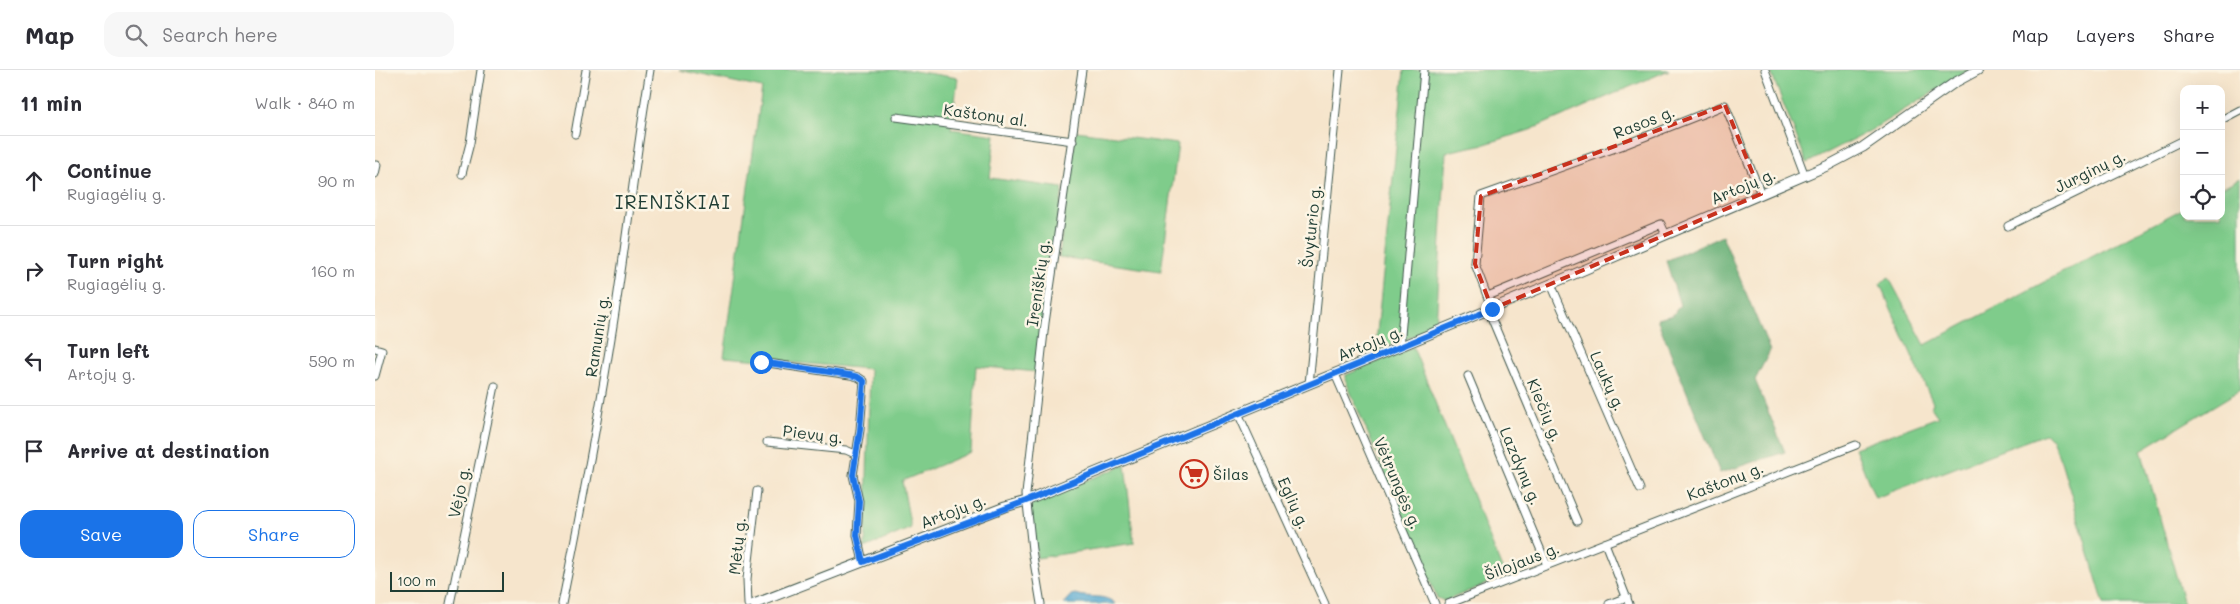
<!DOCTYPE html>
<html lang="en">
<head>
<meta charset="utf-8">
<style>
	body { margin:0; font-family:Mali,sans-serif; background:#f7f7f7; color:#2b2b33 }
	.controls { position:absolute; right:15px; top:15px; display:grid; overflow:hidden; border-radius:10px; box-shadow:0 5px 20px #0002 }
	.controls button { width:45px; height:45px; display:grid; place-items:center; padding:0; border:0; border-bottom:1px solid #e1e1e2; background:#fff; color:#2b2b33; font:25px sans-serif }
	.scale { position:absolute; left:15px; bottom:12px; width:114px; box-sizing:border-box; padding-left:5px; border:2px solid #1f3d34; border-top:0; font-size:14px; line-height:18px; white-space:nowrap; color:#1f3d34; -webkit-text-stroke:4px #fcf5e5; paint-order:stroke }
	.stop { position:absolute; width:15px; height:15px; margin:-11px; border:4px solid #1a73e8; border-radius:50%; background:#fff }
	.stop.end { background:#1a73e8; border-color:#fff; box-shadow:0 1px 5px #0008 }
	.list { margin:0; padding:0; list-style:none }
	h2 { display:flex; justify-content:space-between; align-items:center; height:65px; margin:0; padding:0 20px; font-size:21px }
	h2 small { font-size:16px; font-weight:400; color:#7c7c81 }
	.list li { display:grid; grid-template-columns:32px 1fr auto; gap:15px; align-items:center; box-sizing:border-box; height:90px; padding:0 20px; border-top:1px solid #e1e1e2 }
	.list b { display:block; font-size:19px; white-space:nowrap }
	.list p { margin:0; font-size:16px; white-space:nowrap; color:#7c7c81 }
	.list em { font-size:16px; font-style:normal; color:#7c7c81 }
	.actions { display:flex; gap:10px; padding:15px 20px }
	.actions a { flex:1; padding:11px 0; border:1px solid #1a73e8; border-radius:15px; text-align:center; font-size:18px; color:#1a73e8 }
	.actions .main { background:#1a73e8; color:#fff }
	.icon { flex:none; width:28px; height:28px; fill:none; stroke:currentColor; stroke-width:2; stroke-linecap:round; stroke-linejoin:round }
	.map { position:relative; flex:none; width:1865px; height:534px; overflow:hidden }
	header { display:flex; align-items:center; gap:30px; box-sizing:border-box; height:70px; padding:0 25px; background:#fff; border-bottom:1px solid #e1e1e2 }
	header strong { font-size:24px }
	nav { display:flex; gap:28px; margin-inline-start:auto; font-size:18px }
	.search { width:350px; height:45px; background:#f7f7f7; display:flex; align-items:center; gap:12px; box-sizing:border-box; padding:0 18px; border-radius:15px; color:#7c7c81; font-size:19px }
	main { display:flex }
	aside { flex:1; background:#fff }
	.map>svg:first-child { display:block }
	.green { fill:#7fcc8b; stroke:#4f8460 }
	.forest { fill:#67b077; stroke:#437656 }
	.water { fill:#56a9d1; stroke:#3a7382 }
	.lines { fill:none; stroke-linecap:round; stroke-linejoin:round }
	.minor-casing { stroke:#3f564b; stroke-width:9 }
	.secondary-casing { stroke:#3f564b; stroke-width:11 }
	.minor { stroke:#fff; stroke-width:7 }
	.secondary { stroke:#fff; stroke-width:9 }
	.route { stroke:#1a73e8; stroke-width:6 }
	.marked { fill:#c8321e; fill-opacity:0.2; stroke:#c8321e; stroke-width:4; stroke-dasharray:10 6; stroke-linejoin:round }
	.labels { text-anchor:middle; stroke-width:5; stroke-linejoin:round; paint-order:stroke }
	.street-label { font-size:16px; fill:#1f3d34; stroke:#fcf5e5 }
	.poi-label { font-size:16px; fill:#1f3d34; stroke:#fcf5e5; text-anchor:start }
	.quarter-label { font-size:19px; letter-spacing:1px; fill:#1f3d34; stroke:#fcf5e5 }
</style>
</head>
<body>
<header>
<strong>Map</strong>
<div class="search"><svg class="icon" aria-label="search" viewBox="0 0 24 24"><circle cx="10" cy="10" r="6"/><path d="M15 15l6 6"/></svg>Search here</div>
<nav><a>Map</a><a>Layers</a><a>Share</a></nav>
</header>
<main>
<aside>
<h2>11 min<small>Walk · 840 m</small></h2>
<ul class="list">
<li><svg class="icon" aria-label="ahead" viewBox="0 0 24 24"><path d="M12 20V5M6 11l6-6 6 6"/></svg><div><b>Continue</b><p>Rugiagėlių g.</p></div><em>90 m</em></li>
<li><svg class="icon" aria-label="right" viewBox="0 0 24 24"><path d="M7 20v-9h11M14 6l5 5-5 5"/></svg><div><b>Turn right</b><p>Rugiagėlių g.</p></div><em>160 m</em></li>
<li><svg class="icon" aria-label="left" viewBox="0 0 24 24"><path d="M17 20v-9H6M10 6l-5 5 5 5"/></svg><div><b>Turn left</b><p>Artojų g.</p></div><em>590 m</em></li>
<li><svg class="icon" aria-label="arrive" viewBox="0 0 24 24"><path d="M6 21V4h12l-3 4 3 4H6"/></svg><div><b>Arrive at destination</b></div></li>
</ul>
<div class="actions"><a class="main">Save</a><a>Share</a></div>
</aside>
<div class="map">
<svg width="1865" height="534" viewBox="0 0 1865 534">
	<rect width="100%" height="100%" fill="#fcf5e5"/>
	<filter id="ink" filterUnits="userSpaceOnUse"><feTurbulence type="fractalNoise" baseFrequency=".02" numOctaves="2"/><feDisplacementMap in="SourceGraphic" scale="10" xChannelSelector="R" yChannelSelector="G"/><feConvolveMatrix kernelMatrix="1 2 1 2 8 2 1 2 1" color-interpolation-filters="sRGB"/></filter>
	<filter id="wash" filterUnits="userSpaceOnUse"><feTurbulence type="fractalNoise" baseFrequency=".0096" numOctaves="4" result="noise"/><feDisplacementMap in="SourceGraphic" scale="20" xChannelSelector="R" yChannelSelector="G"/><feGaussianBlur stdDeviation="1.12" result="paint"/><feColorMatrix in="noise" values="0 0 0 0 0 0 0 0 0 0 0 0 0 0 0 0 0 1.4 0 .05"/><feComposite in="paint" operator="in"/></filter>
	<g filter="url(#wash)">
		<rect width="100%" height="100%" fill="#f6e5cc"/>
		<g class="green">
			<path d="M304,0H533L583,8L576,59L620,65L615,108L688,118L661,302L601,296L596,382L527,411L536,458L490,478L495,299L349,287L387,18Z"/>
			<path d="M1029,0H1294L1155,60L1110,74L1071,82L1061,256L1000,282Z"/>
			<path d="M1395,0H1594L1493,62L1432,93Z"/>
			<path d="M701,61L803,74L786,201L684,187Z"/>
			<path d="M1865,108V320L1766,380L1809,534H1729L1686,391L1677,369L1670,364L1500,428L1480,378L1563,347L1556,337L1558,333L1505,214L1514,208L1550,275L1809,138V146H1846V118Z"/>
			<path d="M1038,277L1130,506L1070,531L1062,528L970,309L971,305Z"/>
			<path d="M750,395L759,473L662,488L655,438L659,431Z"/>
		</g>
		<path class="forest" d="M1347,165L1395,281L1380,310L1410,382L1345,403L1282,249L1298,245L1305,235L1291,191Z"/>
		<path class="water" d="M700,524C714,529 729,523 741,534H688L696,525Z"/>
	</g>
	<g filter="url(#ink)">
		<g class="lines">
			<defs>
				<g id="minor">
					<path d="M1390,0L1430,106"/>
					<path d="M521,47L698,71"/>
					<path d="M1846,50L1865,40"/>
					<path d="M200,64L211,0"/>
					<path d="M0,95H2L0,104"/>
					<path d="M87,104L95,73L106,0"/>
					<path d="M1633,156L1809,70"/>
					<path d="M1176,214L1265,419"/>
					<path d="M1113,226L1286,154L1291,165"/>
					<path d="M1117,239L1100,194L1106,126L1249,75L1350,35L1386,124"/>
					<path d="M1113,240L1202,451"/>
					<path d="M1025,277L1049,0"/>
					<path d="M0,278L7,280L0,306"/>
					<path d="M386,292L475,305L483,307L489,311L485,360L478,405L484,431L482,465L488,492"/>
					<path d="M960,304L1060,534"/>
					<path d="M1093,306L1172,495"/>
					<path d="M934,314L965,0"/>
					<path d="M863,343L950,534"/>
					<path d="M392,372L471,380L480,384"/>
					<path d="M1230,473L1254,534"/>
					<path d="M75,534L120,316"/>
					<path d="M187,534C207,435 226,336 241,236C253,157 262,78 275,0"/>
					<path d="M373,534L372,509L382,421"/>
					<path d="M666,534L657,480L651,424L670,253L707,0"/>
					<path d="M1073,534L1481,375"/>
					<path d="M1234,534L1252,527"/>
				</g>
				<path id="secondary" d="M379,534L630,437L651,431L1176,214L1454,95L1488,77L1579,13L1603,0"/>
			</defs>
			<use href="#minor" class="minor-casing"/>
			<use href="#secondary" class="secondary-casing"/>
			<use href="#minor" class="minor"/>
			<use href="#secondary" class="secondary"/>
		</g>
	</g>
	<g class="lines" filter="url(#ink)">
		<path class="route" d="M386,292L475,305L483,307L489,311L485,360L478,405L484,431L482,465L488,492L651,431L1117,239"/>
	</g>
	<path class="marked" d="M1350,35L1386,124L1117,239L1100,194L1106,126Z"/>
	<defs>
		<symbol id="supermarket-ring" viewBox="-11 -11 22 22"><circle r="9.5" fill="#fcf5e5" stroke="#c8321e" stroke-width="1.5"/><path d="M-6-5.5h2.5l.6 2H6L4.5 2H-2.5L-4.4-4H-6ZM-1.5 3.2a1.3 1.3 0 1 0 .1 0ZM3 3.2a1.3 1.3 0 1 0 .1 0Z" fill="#c8321e"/></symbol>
	</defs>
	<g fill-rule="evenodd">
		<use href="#supermarket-ring" x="803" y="388" width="32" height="32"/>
	</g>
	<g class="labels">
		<g class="street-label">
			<text transform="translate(611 45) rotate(8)" y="6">Kaštonų al.</text>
			<text transform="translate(1269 52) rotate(-21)" y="6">Rasos g.</text>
			<text transform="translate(1715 101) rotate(-26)" y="6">Jurginų g.</text>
			<text transform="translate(1368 116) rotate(-23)" y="6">Artojų g.</text>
			<text transform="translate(936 156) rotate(-84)" y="6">Švyturio g.</text>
			<text transform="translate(663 213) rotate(-82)" y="6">Ireniškių g.</text>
			<text transform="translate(222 266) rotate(-81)" y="6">Ramunių g.</text>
			<text transform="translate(995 273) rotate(-22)" y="6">Artojų g.</text>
			<text transform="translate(1233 311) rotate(66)" y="6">Laukų g.</text>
			<text transform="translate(1170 340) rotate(67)" y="6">Kiečių g.</text>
			<text transform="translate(438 364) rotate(7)" y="6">Pievų g.</text>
			<text transform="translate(1146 396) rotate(67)" y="6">Lazdynų g.</text>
			<text transform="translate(1350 411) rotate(-21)" y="6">Kaštonų g.</text>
			<text transform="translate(1023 413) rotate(67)" y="6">Vėtrungės g.</text>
			<text transform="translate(84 422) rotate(-78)" y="6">Vėjo g.</text>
			<text transform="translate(919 433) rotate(66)" y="6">Eglių g.</text>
			<text transform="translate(578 441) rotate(-21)" y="6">Artojų g.</text>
			<text transform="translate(362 476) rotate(-84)" y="6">Mėtų g.</text>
			<text transform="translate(1147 491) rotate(-21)" y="6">Šilojaus g.</text>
		</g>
		<g class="poi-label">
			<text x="838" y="410">Šilas</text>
		</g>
		<g class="quarter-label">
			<text x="298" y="139">IRENIŠKIAI</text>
		</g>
	</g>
</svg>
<div class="controls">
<button>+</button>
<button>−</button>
<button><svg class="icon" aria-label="locate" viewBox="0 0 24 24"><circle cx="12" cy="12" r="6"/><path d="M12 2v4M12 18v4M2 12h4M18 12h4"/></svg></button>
</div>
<div class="scale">100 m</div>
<div class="stop" style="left:386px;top:292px"></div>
<div class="stop end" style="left:1117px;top:239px"></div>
</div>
</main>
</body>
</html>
